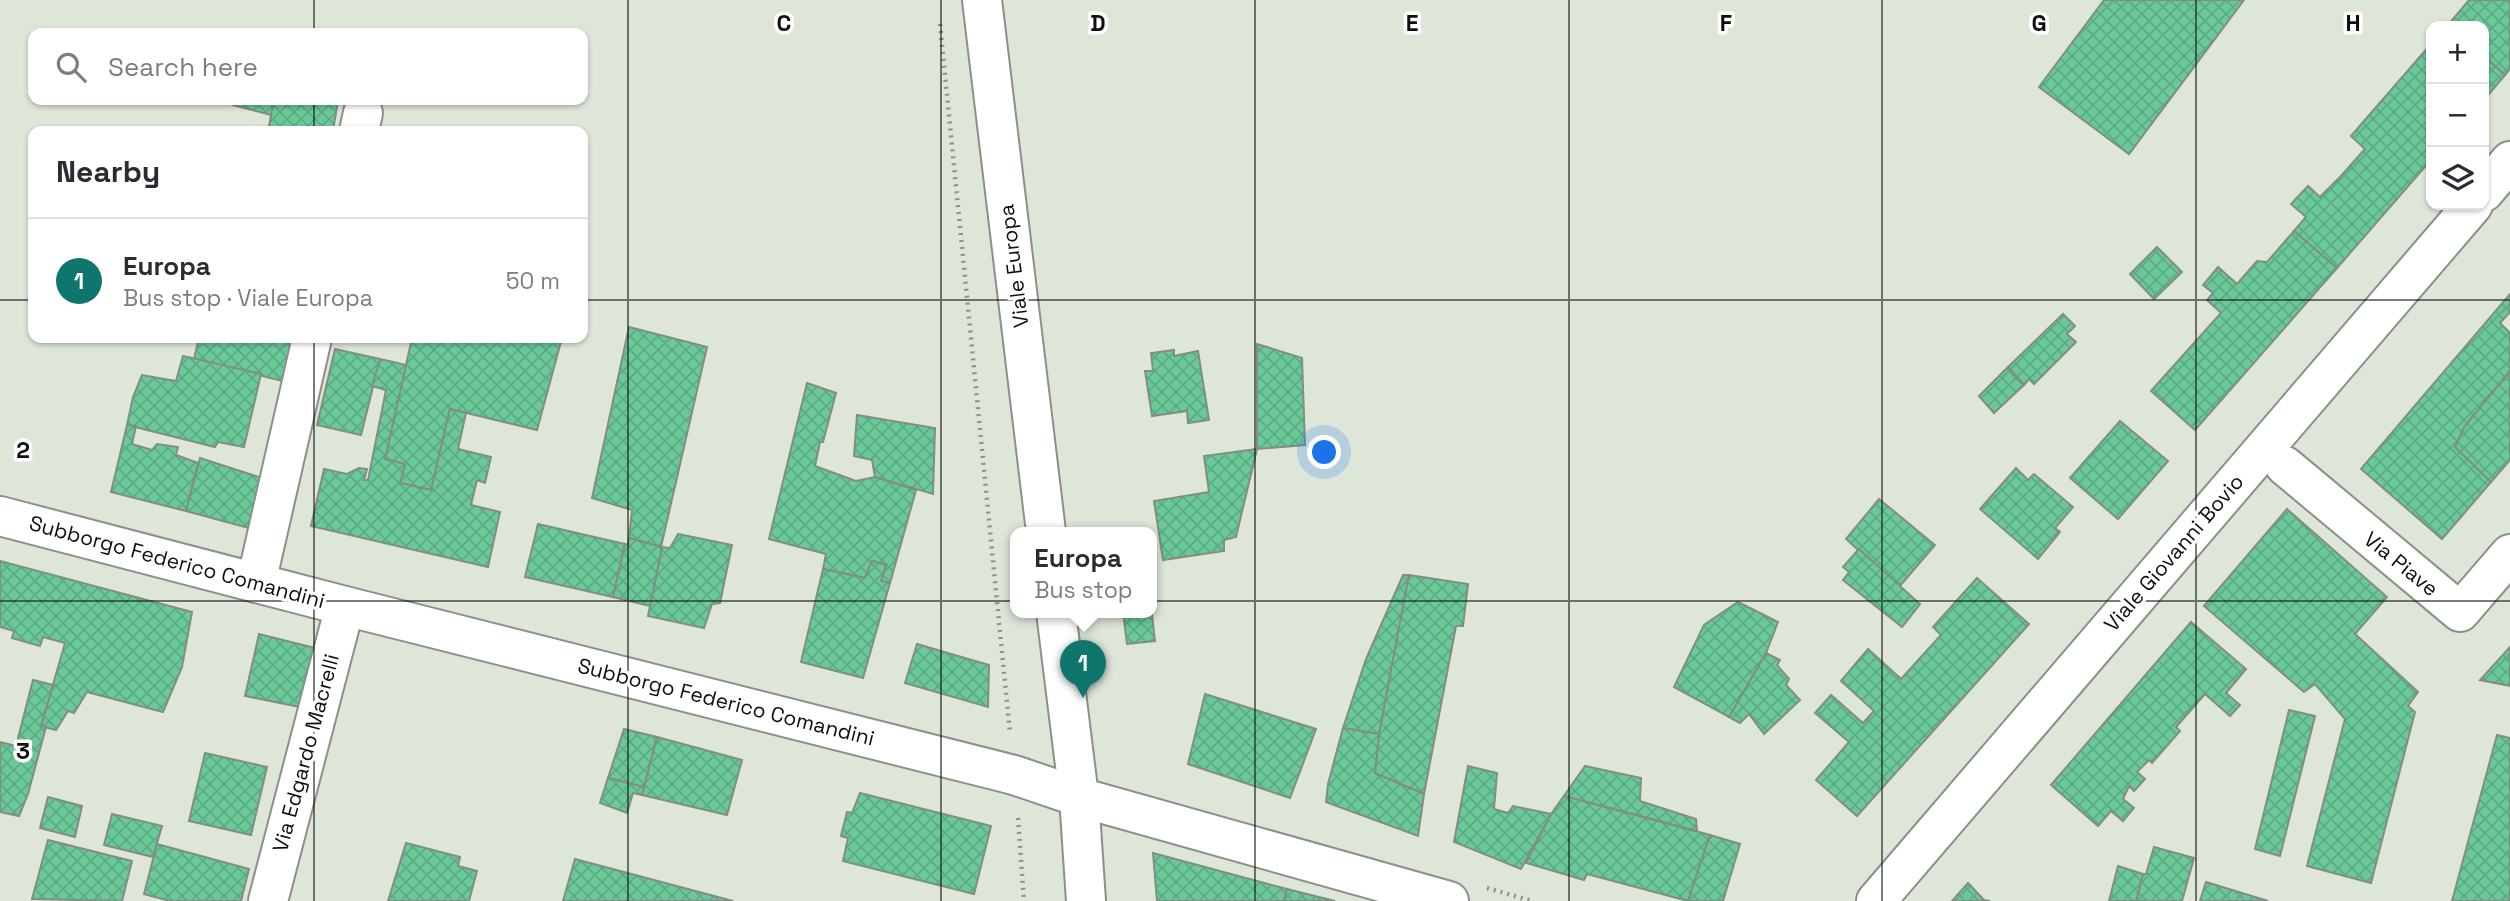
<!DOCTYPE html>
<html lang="en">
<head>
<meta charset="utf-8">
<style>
	body { margin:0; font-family:"Space Grotesk",sans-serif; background:#f7f7f7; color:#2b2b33 }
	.controls { position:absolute; right:21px; top:21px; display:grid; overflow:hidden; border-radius:14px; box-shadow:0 2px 5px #0004 }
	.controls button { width:63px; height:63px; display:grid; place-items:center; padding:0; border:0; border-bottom:2px solid #e1e1e2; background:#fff; color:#2b2b33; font:35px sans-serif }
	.you { position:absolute; left:1325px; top:453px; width:24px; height:24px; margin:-18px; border:5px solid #fff; border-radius:50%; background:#1a73e8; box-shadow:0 0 0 10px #1a73e833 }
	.badge { display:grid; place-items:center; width:46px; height:46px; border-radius:50%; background:#0f766e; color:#fff; font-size:23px; font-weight:700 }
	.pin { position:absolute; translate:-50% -58px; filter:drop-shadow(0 2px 4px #0008) }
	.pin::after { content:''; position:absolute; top:37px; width:24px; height:21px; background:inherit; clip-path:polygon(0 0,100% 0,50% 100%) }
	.popup { position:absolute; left:1010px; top:527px; width:147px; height:91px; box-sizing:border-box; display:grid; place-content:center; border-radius:14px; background:#fff; filter:drop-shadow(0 2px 5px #0005); font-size:23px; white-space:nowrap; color:#7c7c81 }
	.popup b { font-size:26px; color:#2b2b33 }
	.popup::after { content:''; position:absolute; left:50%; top:100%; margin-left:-14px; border:14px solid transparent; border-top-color:#fff }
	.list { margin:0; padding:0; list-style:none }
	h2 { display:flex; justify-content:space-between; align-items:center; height:91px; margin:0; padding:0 28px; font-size:30px }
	h2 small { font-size:23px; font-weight:400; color:#7c7c81 }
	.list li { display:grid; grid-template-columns:46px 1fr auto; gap:21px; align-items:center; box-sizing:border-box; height:126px; padding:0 28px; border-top:2px solid #e1e1e2 }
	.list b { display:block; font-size:26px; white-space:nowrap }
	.list p { margin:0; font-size:23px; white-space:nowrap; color:#7c7c81 }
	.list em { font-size:23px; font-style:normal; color:#7c7c81 }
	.icon { flex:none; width:38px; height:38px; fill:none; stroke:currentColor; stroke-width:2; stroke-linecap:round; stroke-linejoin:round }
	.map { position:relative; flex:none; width:2510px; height:901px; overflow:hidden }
	.search { position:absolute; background:#fff; box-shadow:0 2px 5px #0004; left:28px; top:28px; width:560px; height:77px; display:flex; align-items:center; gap:18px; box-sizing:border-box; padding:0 24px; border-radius:14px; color:#7c7c81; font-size:26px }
	.panel { position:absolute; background:#fff; box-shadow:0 2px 5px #0004; left:28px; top:126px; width:560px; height:217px; border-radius:14px }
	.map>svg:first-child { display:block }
	.building { fill:url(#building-cross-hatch); stroke:#818d85; stroke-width:2 }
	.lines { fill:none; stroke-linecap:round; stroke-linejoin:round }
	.minor-casing { stroke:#8a9186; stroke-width:42 }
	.secondary-casing { stroke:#8a9186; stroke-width:42 }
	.path { stroke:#8d938a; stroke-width:4.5; stroke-dasharray:2 5; stroke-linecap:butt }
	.minor { stroke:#fff; stroke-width:38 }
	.secondary { stroke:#fff; stroke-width:38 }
	.grid { fill:none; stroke:#0d100c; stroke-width:2; stroke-opacity:0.55 }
	.labels { text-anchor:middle; stroke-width:7; stroke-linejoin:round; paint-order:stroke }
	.street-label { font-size:21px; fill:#0d100c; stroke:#fff }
	.grid-label { font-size:23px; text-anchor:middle; font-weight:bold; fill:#0d100c; stroke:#fff; stroke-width:7; stroke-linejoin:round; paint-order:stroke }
</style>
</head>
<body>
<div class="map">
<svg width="2510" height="901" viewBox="0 0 2510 901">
	<defs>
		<pattern id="building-cross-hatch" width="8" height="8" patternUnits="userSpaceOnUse" patternTransform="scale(1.75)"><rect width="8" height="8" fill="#6bc999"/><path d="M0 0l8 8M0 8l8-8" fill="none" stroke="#5cac83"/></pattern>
	</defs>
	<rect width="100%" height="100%" fill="#dee6da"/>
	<g class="building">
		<path d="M2104,0H2244L2129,154L2039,87Z"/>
		<path d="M2469,0H2510V69L2505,75L2484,56V26L2448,25Z"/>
		<path d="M2431,44V160L2337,268L2294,231L2306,217L2291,204L2308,186L2320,197L2341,176L2365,149L2351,136Z"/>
		<path d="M2484,56L2505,75L2484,100Z"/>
		<path d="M235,100H274L271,115L233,105Z"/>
		<path d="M274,100L338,101L333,131H268Z"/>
		<path d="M2294,231L2337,268L2195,430L2151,391L2221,313L2207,300L2213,293L2203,285L2218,267L2237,284L2257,261L2267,262Z"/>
		<path d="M2157,247L2182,272L2154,299L2130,274Z"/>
		<path d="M2510,294V312L2500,323L2510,333V371L2465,426L2455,447L2491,482L2442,539L2361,469Z"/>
		<path d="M2063,314L2075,326L2067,334L2076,342L2034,384L2029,379L2024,385L2008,367Z"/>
		<path d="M629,327L707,347L661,547L629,538L632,510L592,498Z"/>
		<path d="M199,338H300L291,383L194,359Z"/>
		<path d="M412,338H562L537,430L450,409L431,490L400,483L405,464L385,459Z"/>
		<path d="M1257,344L1302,358L1305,445L1257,449Z"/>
		<path d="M335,349L380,359L361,435L317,425Z"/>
		<path d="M1174,350V356L1198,351L1209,420L1188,423L1187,411L1152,416L1145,371H1153L1151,353Z"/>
		<path d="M183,356L261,374L244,447L218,442L215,447L127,425L133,397L142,375L176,381Z"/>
		<path d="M380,359L406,365L385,459L405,464L400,483L431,490L450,409L466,413L458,449L491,457L485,483L477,480L471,505L500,512L488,567L311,526L324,469L347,474L359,468L367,469L364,480H368L386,390L372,386Z"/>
		<path d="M2008,367L2024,385L1994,413L1979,396Z"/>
		<path d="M2510,371V460L2491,482L2455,447L2465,426Z"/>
		<path d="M807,383L836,393L823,442H820L815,466L856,481L875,477L916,490L890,583L881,581L886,565L872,561L865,578L823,569L826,554L769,539Z"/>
		<path d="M857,415L935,428L933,494L875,477L872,460L854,456Z"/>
		<path d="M2120,421L2168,461L2118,519L2070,478Z"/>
		<path d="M127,425L136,426L132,444L152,450L157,444L178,447L176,455L198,463L186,511L111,492Z"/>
		<path d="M1257,449L1236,537L1224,540V551L1163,560L1154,501L1209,492L1204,456Z"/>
		<path d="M200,458L265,479L256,530L186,511Z"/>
		<path d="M2016,468L2028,480L2034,474L2073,507L2055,528L2060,532L2038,559L1980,509Z"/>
		<path d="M1879,499L1935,545L1899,587L1846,539Z"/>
		<path d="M2287,509L2387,597L2355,634L2418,692L2408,706L2415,712L2371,883L2307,866L2345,719L2315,684L2304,692L2204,606Z"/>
		<path d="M538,524L625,544L613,597L525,577Z"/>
		<path d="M678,534L732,545L720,603L712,604L704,628L648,616L662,547L670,548Z"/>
		<path d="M629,538L662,547L650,606L613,597L625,544L628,545Z"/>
		<path d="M1859,549L1920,604L1902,627L1843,580L1849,572L1843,567Z"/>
		<path d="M0,561L192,612L182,667L163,712L87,692L74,713L68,711L56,730L41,726L65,643L43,637L40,646L12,638L14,631L0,627Z"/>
		<path d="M872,561L886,565L881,581L890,583L863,678L801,662L823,569L865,578Z"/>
		<path d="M1403,575H1409L1379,734L1343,728L1366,659Z"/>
		<path d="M1409,575L1468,584L1463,626H1456L1424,794L1375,773L1379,734Z"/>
		<path d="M1977,578L2029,624L1857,816L1816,780L1849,742L1815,713L1831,695L1863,723L1874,711L1841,681L1868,649L1901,679L1941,635L1933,627Z"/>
		<path d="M1738,602L1778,622L1766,653L1729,717L1674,687L1704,625Z"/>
		<path d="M1151,605L1155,641L1127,644L1123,612H1151Z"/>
		<path d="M2191,622L2246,669L2226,693L2240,705L2230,716L2205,694L2176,727L2180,731L2152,763L2149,760L2137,772L2145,779L2134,791L2129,786L2123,799L2134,808L2123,821L2111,811L2098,826L2051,785Z"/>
		<path d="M259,634L315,648L300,707L245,696Z"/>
		<path d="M917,644L989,665L988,707L905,683Z"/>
		<path d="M2510,647V686L2480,680Z"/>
		<path d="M1766,653L1780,660L1777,665L1789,679L1786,685L1800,700L1764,734L1749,714L1740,723L1729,717Z"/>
		<path d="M33,680L53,685L41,726L46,727L28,794L19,816L0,812V742L16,746Z"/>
		<path d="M1205,694L1316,729L1290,798L1188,764Z"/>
		<path d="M2289,710L2315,716L2280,856L2255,849Z"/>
		<path d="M1343,728L1379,734L1375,773L1424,794L1418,836L1326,802L1328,784Z"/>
		<path d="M624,729L657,737L644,787L608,778Z"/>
		<path d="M2497,735L2510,738V901H2452Z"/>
		<path d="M657,737L742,760L727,815L642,795Z"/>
		<path d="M205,753L267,767L251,835L189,821Z"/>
		<path d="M1468,766L1497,773L1494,809L1508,813L1513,806L1551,814L1521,869L1454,842Z"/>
		<path d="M1585,766L1641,778L1640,801L1696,819L1697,831L1564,796Z"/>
		<path d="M608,778L644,787L642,795L633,793L627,813L600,803Z"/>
		<path d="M860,793L991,826L974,894L843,861L848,838L841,836L847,812L852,813Z"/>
		<path d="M1564,796L1710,835L1688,901L1587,874L1584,880L1526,863L1551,814Z"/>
		<path d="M48,797L82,806L75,837L40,828Z"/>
		<path d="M112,814L162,826L153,857L104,845Z"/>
		<path d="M1710,835L1740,844L1723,901H1688Z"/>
		<path d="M48,840L132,861L122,901L32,899Z"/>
		<path d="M406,843L460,857L458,866L477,871L469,901H388Z"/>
		<path d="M157,844L249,869L241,901H170L144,894Z"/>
		<path d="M2154,847L2194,858L2182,901H2136L2143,874H2146Z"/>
		<path d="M1153,853L1287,889L1284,901H1157Z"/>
		<path d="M575,859L733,901H563Z"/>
		<path d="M2118,866L2143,874L2136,901H2109Z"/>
		<path d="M2206,882L2268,901H2200Z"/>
		<path d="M1968,883L1984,900L1990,901H1952Z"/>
		<path d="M1287,889L1335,901H1284Z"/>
	</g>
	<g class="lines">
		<defs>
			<g id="minor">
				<path d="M982,0L1046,532"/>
				<path d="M359,131L363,113"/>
				<path d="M2285,466L2460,612L2510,554"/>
				<path d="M0,516L345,606L1014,775L1079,797L1449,901"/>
				<path d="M256,583L312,338"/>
				<path d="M1056,612L1079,797L1086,901"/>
				<path d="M268,901L345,606"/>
			</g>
			<g id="secondary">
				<path d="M2484,192L2510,161"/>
				<path d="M1876,901L2473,205"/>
			</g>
		</defs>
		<use href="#minor" class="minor-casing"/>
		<use href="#secondary" class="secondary-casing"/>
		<g class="path">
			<path d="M940,24L1010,733"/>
			<path d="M1018,818L1024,901"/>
			<path d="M1487,888L1532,901"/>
		</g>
		<use href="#minor" class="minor"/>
		<use href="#secondary" class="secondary"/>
	</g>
	<path class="grid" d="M314,0V33M628,0V901M941,0V901M1255,0V901M1569,0V901M1882,0V901M2196,0V901M314,100V131M0,300H33M583,300H2510M314,338V901M0,601H2510"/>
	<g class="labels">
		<g class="street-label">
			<text transform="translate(1014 266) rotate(-97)" y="7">Viale Europa</text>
			<text transform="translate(2174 553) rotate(-49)" y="7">Viale Giovanni Bovio</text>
			<text transform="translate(177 562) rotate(15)" y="7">Subborgo Federico Comandini</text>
			<text transform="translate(2401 564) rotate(39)" y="7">Via Piave</text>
			<text transform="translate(726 702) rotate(14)" y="7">Subborgo Federico Comandini</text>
			<text transform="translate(306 753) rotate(-75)" y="7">Via Edgardo Macrelli</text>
		</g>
	</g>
	<g class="grid-label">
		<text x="784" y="31">C</text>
		<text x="1098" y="31">D</text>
		<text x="1412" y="31">E</text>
		<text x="1726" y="31">F</text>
		<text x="2039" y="31">G</text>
		<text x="2353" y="31">H</text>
		<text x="23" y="458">2</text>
		<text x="23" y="759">3</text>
	</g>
</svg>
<div class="controls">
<button>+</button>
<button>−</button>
<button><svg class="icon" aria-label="layers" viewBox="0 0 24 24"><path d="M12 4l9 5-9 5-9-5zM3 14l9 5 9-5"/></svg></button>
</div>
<div class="you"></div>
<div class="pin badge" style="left:1083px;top:698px">1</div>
<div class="popup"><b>Europa</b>Bus stop</div>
<div class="search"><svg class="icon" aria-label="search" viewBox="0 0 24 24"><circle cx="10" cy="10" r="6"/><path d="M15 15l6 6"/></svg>Search here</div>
<section class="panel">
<h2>Nearby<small></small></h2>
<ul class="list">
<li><span class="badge">1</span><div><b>Europa</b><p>Bus stop · Viale Europa</p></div><em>50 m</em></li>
</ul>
</section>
</div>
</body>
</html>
